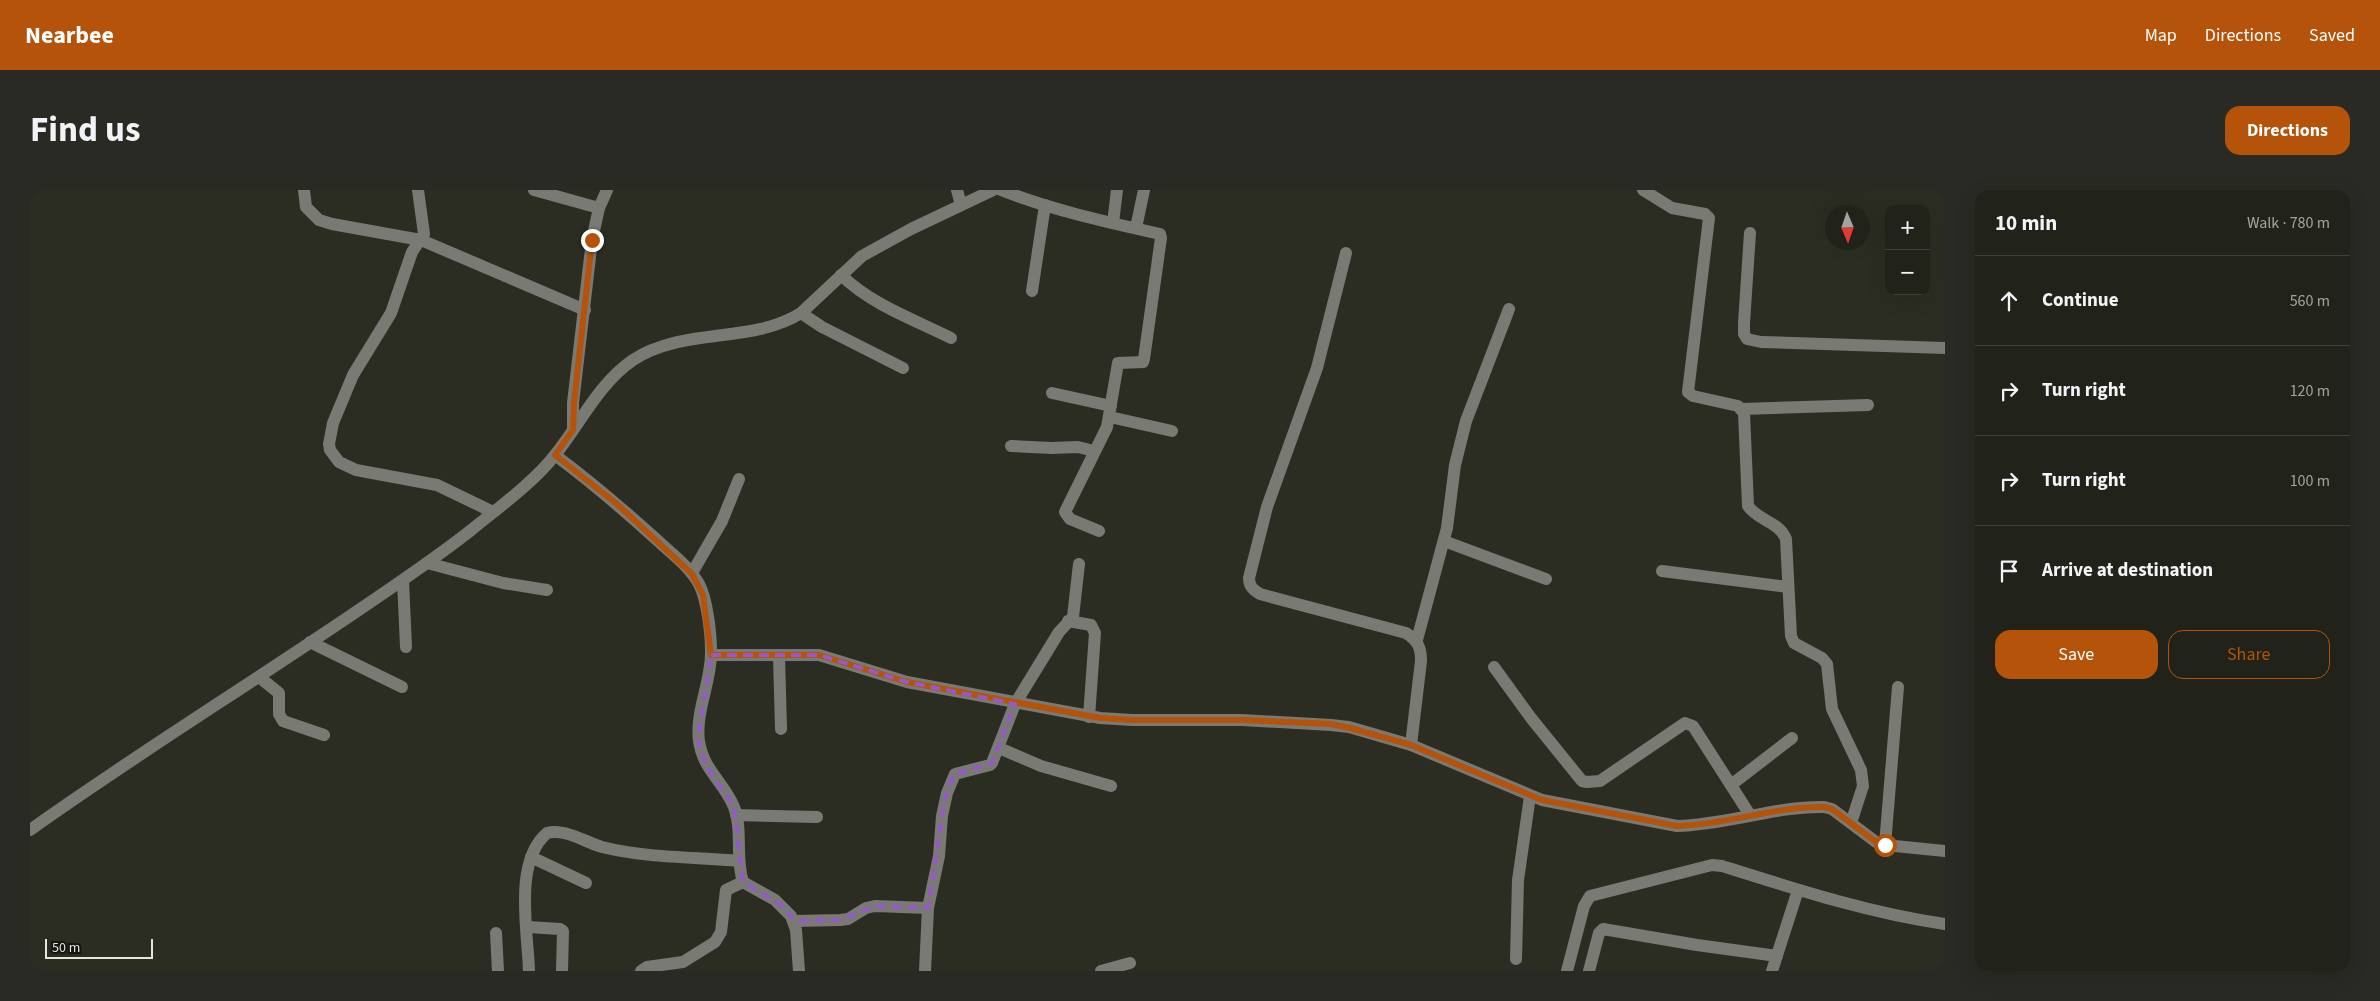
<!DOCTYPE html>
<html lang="en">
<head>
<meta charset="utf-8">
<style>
	body { margin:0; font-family:"Source Sans 3",sans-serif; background:#292a23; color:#f1f3f6 }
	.controls { position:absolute; right:15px; top:15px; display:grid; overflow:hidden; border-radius:10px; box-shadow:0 5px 20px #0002 }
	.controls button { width:45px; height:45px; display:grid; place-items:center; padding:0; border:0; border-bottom:1px solid #3e3f39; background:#21221a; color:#f1f3f6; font:25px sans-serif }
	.compass { position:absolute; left:1795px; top:15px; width:45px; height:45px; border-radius:50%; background:#21221a; box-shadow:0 5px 20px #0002; rotate:178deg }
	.scale { position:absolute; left:15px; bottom:12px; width:108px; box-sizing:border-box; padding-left:5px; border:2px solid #e6e6df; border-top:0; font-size:14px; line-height:18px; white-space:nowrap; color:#e6e6df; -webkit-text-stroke:4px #141510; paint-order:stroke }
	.stop { position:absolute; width:15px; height:15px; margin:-11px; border:4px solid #b45309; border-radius:50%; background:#fff }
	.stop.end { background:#b45309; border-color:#fff; box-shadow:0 1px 5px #0008 }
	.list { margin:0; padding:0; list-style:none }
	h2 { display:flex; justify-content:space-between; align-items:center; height:65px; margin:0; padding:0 20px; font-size:21px }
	h2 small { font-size:16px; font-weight:400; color:#a2a4a2 }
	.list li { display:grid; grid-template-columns:32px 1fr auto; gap:15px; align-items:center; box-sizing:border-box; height:90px; padding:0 20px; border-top:1px solid #3e3f39 }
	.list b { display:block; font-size:19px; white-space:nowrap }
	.list em { font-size:16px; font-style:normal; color:#a2a4a2 }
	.actions { display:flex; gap:10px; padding:15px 20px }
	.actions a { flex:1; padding:11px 0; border:1px solid #b45309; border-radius:15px; text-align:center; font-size:18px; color:#b45309 }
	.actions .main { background:#b45309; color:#fff }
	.icon { flex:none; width:28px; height:28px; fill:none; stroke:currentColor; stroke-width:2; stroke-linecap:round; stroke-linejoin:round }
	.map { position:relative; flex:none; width:1915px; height:781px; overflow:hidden; border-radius:15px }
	header { display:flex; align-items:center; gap:30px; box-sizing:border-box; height:70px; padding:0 25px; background:#b45309; color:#fff }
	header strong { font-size:24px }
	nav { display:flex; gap:28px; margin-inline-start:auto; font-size:18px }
	.intro { display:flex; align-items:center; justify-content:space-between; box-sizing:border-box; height:120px; padding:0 30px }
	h1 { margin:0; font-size:35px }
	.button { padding:12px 22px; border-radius:15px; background:#b45309; color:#fff; font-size:18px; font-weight:700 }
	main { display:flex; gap:30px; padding:0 30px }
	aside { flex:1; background:#21221a; border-radius:15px; box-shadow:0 5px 20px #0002 }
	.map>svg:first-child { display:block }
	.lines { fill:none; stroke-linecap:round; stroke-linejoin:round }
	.minor { stroke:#797a74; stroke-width:12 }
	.route { stroke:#b45309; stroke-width:6 }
	.marked { fill:none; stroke:#965ac7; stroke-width:4; stroke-dasharray:10 6; stroke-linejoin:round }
</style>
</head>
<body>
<header>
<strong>Nearbee</strong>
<nav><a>Map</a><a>Directions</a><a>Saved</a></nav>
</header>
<div class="intro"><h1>Find us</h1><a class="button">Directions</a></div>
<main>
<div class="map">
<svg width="1915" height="781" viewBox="0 0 1915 781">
	<rect width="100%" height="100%" fill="#2c2d22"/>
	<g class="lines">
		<g class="minor">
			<path d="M274,0L276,17L289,30L302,34L391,50L555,120"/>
			<path d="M388,0L394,44L382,62L361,123L323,185L303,233L299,254L300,260L309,272L326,280L407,295L463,322"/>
			<path d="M504,0L569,18"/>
			<path d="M927,0L931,15"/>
			<path d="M971,0C1022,20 1076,32 1130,44L1131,48L1114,169L1113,172L1088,173L1077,237L1035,322L1040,329L1069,341"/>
			<path d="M1613,0L1642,18L1675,24L1679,28L1658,202L1663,206L1708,216L1714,223L1718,316C1728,331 1749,331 1756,349L1761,446L1764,453L1792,468L1797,474L1802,519L1831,580L1833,596L1821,633"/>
			<path d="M1083,33L1087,0"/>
			<path d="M1106,38L1114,0"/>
			<path d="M1720,43L1714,133V144L1717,149L1731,152L1915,158"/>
			<path d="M1316,63L1287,178L1237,317L1219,388C1219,396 1223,400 1230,404L1376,443C1388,451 1391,457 1391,471L1381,555"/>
			<path d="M811,85C842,115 883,129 921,148"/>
			<path d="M1002,101L1015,15"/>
			<path d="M771,123L792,137L873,178"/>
			<path d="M1022,203L1081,216"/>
			<path d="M1712,219L1838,215"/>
			<path d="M1080,227L1142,241"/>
			<path d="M543,240V213L562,50L569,18L577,0"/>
			<path d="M981,256L1021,258L1048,257L1064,261"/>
			<path d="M525,265C561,292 594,320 627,350C642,364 659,376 669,394C677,409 681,443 681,461C682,491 665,521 669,551C673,580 694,592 704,617C713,640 705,668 713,692L745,710L761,726L766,740L769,781"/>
			<path d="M1414,351L1516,389"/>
			<path d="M397,373L473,393L517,400"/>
			<path d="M1632,381L1758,397"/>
			<path d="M662,383L692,331L709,289"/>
			<path d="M373,390L376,457"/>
			<path d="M1038,431L1061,435L1065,443L1059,527"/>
			<path d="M1387,450L1417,338L1425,275L1436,231L1479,119"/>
			<path d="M280,452L372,497"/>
			<path d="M681,465H789L877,492L1070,528L1102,530H1212L1301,535L1319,537L1381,555L1512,610L1647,636C1697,635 1745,616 1794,617L1802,619L1846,652L1855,655L1915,661"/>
			<path d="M749,466L751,539"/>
			<path d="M1464,477L1501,528L1552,591L1557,592L1570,591L1655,533L1663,536L1720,625"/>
			<path d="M229,487L249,503V524L253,531L294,545"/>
			<path d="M969,558L1011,576L1081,596"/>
			<path d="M1701,595L1762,548"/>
			<path d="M706,625L787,627"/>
			<path d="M0,640C97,571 198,508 296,442C345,409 394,377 440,341C468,318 503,293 525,265C550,234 569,193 603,170C653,137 722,154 771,123L832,66L881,39L963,0"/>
			<path d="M1855,655L1868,497"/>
			<path d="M501,667L556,693"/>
			<path d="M765,731L810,730L818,729L836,718L845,716L898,718"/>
			<path d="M498,737L530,739L533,741L532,781"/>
			<path d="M466,743L468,781"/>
			<path d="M1486,769L1488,690L1500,606"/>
			<path d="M499,781C498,742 483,672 517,643C534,638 555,652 572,657C616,668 664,667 709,671"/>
			<path d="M611,781L617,777L653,772L685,752L691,742L696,700L713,692"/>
			<path d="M895,781L898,718L909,666L912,626L917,603L925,584L960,575L962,573L985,514L1029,442L1043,427L1049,374"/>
			<path d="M1071,781L1100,773"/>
			<path d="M1537,781L1554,716L1560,706L1682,675L1692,676C1765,699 1839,723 1915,734"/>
			<path d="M1559,781L1569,743L1573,739L1667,755L1747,766"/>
			<path d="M1742,781L1768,700"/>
		</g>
	</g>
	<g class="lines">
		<path class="route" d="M562,50L544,213L543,240L525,265L587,314L662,384L673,405L681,465H789L877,492L1070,528L1102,530H1212L1301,534L1320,538L1381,555L1512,610L1647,636C1697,635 1745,616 1794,617L1802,619L1846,652L1855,655"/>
	</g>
	<path class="marked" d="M681,465H789L877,492L985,514L962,573L923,585L915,608L898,718L845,716L810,730L765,731L753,716L713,692L704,616L676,576L668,549Z"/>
</svg>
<div class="controls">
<button>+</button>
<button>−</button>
</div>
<svg class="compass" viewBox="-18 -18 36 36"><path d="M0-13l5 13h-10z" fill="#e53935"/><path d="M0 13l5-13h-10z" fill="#a2a4a2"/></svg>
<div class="scale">50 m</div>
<div class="stop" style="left:1855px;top:655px"></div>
<div class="stop end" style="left:562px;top:50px"></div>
</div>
<aside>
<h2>10 min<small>Walk · 780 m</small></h2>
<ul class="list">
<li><svg class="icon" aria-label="ahead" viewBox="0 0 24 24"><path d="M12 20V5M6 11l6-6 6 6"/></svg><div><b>Continue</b></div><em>560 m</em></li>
<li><svg class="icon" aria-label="right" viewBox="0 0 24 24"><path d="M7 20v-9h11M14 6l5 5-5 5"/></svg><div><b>Turn right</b></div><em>120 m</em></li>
<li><svg class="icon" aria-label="right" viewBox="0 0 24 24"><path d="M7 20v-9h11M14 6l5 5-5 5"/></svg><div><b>Turn right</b></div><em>100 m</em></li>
<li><svg class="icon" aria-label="arrive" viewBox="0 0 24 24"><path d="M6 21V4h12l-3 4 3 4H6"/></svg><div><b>Arrive at destination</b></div></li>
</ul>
<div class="actions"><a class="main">Save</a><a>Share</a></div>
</aside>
</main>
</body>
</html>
